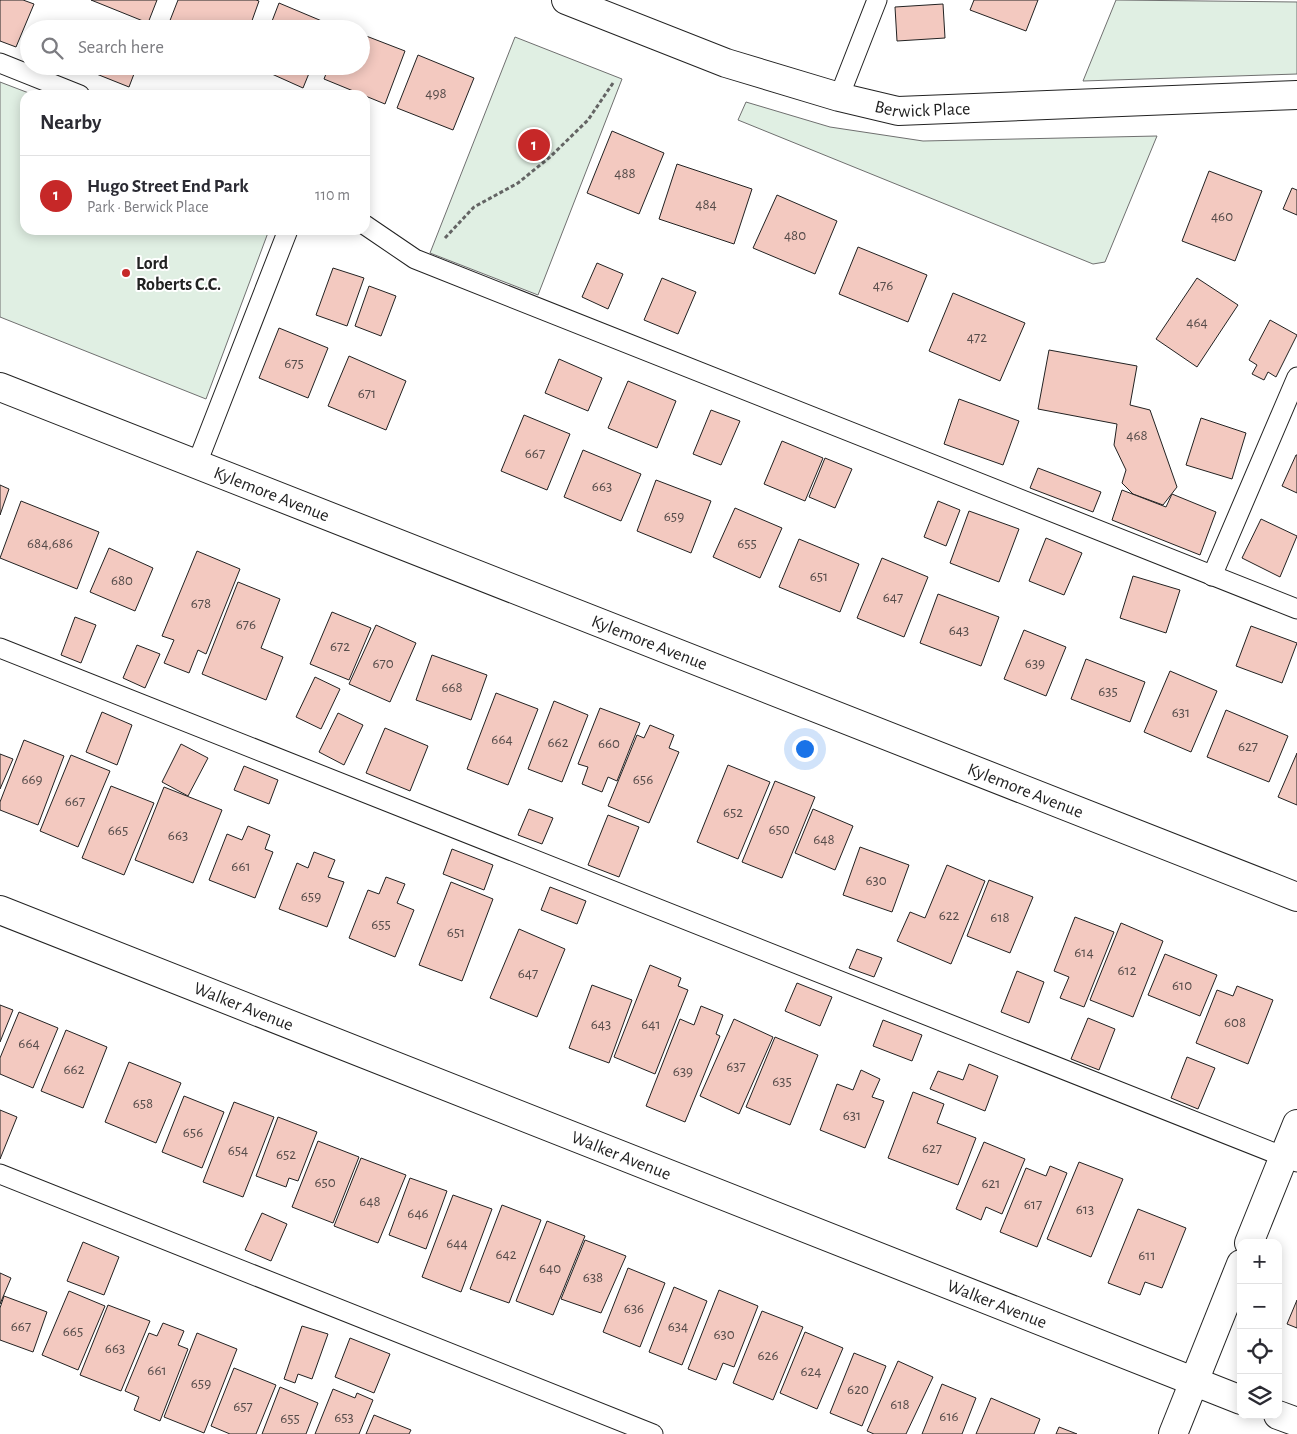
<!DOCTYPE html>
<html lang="en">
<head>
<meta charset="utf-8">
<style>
	body { margin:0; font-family:"Alegreya Sans",sans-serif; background:#f7f7f7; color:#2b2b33 }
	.controls { position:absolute; right:15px; bottom:15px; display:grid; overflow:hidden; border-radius:10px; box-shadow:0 2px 12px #0003 }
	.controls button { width:45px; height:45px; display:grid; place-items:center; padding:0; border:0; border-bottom:1px solid #e1e1e2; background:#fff; color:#2b2b33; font:25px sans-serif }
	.you { position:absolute; left:804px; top:748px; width:18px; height:18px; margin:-12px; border:4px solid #fff; border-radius:50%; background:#1a73e8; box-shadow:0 0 0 8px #1a73e833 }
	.badge { display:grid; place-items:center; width:32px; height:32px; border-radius:50%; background:#c62828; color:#fff; font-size:16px; font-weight:700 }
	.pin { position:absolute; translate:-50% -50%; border:2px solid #fff; box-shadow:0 1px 5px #0006 }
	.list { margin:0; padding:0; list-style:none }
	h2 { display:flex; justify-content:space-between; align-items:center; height:65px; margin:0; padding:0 20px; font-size:21px }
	h2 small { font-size:16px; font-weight:400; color:#7c7c81 }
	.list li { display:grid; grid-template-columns:32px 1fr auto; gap:15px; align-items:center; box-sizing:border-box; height:80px; padding:0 20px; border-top:1px solid #e1e1e2 }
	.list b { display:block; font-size:19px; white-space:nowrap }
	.list p { margin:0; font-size:16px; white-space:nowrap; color:#7c7c81 }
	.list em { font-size:16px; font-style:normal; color:#7c7c81 }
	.icon { flex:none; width:28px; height:28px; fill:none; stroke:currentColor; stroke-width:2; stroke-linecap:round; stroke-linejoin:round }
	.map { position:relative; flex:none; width:1297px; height:1434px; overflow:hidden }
	.search { position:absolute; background:#fff; box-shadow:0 2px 12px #0003; left:20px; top:20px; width:350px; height:55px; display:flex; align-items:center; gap:12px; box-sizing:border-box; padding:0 18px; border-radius:28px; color:#7c7c81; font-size:19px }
	.panel { position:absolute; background:#fff; box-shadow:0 2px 12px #0003; left:20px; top:90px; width:350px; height:145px; border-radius:15px }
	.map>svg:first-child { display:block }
	.green { fill:#e0efe3; stroke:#6f6f6f }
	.building { fill:#f3c9c0; stroke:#222 }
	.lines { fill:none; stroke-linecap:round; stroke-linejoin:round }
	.service-casing { stroke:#222; stroke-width:21 }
	.minor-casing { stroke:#222; stroke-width:30 }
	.path { stroke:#646464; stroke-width:3; stroke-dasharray:4 2.5; stroke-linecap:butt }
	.service { stroke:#fff; stroke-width:19 }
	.minor { stroke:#fff; stroke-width:28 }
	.poi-dot { fill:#c62828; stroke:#fff; stroke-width:2 }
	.labels { text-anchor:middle; stroke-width:4; stroke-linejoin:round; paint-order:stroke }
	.number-label { font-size:15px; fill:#564c4a }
	.street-label { font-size:18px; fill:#222; stroke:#fff }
	.poi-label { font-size:18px; font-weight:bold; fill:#222; stroke:#fff; text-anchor:start }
</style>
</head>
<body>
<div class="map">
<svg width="1297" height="1434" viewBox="0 0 1297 1434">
	<rect width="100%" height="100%" fill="#fff"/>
	<g class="green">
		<path d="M1116,0L1297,2V74L1083,81Z"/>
		<path d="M515,37L622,79L538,295L430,253Z"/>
		<path d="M0,82L34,95H25V230H269L206,399L0,317Z"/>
		<path d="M746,102L830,127L923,141L1157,136L1105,262L1093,264L738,120Z"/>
	</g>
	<g class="building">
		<path d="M0,0H23L34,4L16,47L0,41Z"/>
		<path d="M91,0H157L148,23Z"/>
		<path d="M178,0H256L259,1L249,29H184L169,23Z"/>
		<path d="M974,0H1038L1026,31L970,10Z"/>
		<path d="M279,3L329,24L327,29H269Z"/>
		<path d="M943,4L945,38L897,41L895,7Z"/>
		<path d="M361,34L405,51L385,104L324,79L329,66H361Z"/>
		<path d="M418,55L474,78L453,130L397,108Z"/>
		<path d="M91,66H137L129,87L89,71Z"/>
		<path d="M254,66H312L303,88Z"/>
		<path d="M612,131L664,153L639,214L587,193Z"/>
		<path d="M677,164L752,189L734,244L659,219Z"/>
		<path d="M1209,171L1262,191L1235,261L1182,241Z"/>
		<path d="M1292,188L1297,190V215L1283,209Z"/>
		<path d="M777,195L837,221L815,274L753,248Z"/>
		<path d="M858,247L927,275L908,322L839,294Z"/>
		<path d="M597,263L623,274L608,309L582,297Z"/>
		<path d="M333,268L364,278L347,326L316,315Z"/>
		<path d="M662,278L696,292L678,334L644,320Z"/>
		<path d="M1197,278L1238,305L1197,367L1156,339Z"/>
		<path d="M369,286L396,296L381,336L355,326Z"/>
		<path d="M953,293L1025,323L1000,381L929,351Z"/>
		<path d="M1270,320L1297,335L1276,377L1268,372L1264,380L1252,374L1257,365L1249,360Z"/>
		<path d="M279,328L328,348L308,398L259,378Z"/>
		<path d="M1049,350L1137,366L1130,405L1150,410L1177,487L1163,505L1133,494L1122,483L1126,470L1114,445L1117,424L1038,409Z"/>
		<path d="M349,356L406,381L386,430L328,406Z"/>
		<path d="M559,359L602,378L588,411L545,393Z"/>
		<path d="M628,381L676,401L657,448L608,428Z"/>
		<path d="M959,399L1019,421L1003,465L944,444Z"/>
		<path d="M711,410L740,421L721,465L693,454Z"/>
		<path d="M524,415L570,434L547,490L501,471Z"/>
		<path d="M1201,418L1246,433L1232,479L1186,465Z"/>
		<path d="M782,441L823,458L805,501L764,484Z"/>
		<path d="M583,450L641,474L621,521L564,497Z"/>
		<path d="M1296,455H1297V493L1282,486Z"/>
		<path d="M825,458L852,469L835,508L809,497Z"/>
		<path d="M1038,468L1101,492L1093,512L1030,488Z"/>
		<path d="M656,480L711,501L691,553L637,531Z"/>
		<path d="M0,485L9,489L0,515Z"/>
		<path d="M1122,490L1166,507L1172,494L1216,512L1200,555L1112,520Z"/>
		<path d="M21,501L99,532L77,589L0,558Z"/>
		<path d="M938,501L960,510L946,546L924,537Z"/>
		<path d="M735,508L782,528L760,578L713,557Z"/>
		<path d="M969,511L1019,529L999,582L950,563Z"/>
		<path d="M1261,519L1297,536L1280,577L1242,558Z"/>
		<path d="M1046,538L1082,553L1064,595L1029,581Z"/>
		<path d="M799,539L859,564L840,612L779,587Z"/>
		<path d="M109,548L153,568L135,611L90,592Z"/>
		<path d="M197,551L240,569L206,654L198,650L189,673L164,663L174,640L162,636Z"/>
		<path d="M882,558L928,577L904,637L857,618Z"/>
		<path d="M1133,576L1180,590L1166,633L1120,618Z"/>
		<path d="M238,582L280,599L261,648L283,657L266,700L202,674Z"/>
		<path d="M938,594L999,617L981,666L920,643Z"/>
		<path d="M332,612L371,628L349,680L310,664Z"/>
		<path d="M75,617L96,625L81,663L61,655Z"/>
		<path d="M376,625L416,643L390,702L349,684Z"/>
		<path d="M1251,626L1297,643L1282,683L1236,666Z"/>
		<path d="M1024,630L1066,647L1046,696L1004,679Z"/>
		<path d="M137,645L160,654L145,688L123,678Z"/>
		<path d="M432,655L487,675L471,720L416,700Z"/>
		<path d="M1086,659L1145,682L1130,722L1071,699Z"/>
		<path d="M1170,671L1217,691L1191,752L1144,732Z"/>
		<path d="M315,677L340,689L321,729L296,717Z"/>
		<path d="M496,693L538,709L508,785L467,769Z"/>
		<path d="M554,701L588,715L562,782L528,769Z"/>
		<path d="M600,708L640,723L617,781L608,777L602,792L582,784L588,767L578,764Z"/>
		<path d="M1226,710L1288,736L1269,782L1207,757Z"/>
		<path d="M102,712L132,725L117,765L86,752Z"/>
		<path d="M338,713L363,725L344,765L319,752Z"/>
		<path d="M650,725L674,735L669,748L679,752L649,823L608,806L637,735L644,738Z"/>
		<path d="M385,728L428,746L410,791L366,773Z"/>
		<path d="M24,740L64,756L38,825L0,810V802Z"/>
		<path d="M181,744L208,758L188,796L162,782Z"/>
		<path d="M1297,753V805L1278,797Z"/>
		<path d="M0,754L13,759L0,789Z"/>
		<path d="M71,755L110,771L78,847L40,831Z"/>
		<path d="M728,765L770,782L738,859L697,842Z"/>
		<path d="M244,766L278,780L269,804L234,790Z"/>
		<path d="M775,781L815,797L782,878L742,862Z"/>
		<path d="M111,786L154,803L124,875L82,858Z"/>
		<path d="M164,787L222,810L193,883L135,860Z"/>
		<path d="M529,809L553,818L542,844L518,835Z"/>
		<path d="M813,809L853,826L835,870L795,853Z"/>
		<path d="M608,815L639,827L619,877L588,865Z"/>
		<path d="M248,826L270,835L265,849L273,852L255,898L209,880L227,834L242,840Z"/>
		<path d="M860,847L909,865L892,912L843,895Z"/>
		<path d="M452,849L493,865L484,890L443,874Z"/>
		<path d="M314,852L335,860L328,877L344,882L327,927L279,909L297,863L308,868Z"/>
		<path d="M947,865L985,881L951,964L897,941L910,912L925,918Z"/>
		<path d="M386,877L405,884L397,903L414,910L395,957L349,938L368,890L379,894Z"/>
		<path d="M989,880L1033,897L1010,953L967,936Z"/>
		<path d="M451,882L493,899L462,981L419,965Z"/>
		<path d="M550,887L586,901L577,924L541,910Z"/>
		<path d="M1075,917L1114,932L1084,1007L1060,998L1069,977L1054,971Z"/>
		<path d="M1121,923L1163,941L1133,1017L1090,1000Z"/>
		<path d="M519,929L565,949L537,1017L490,998Z"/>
		<path d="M857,949L882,958L874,977L849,968Z"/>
		<path d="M1165,954L1217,975L1200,1016L1148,995Z"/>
		<path d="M650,965L681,978L678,986L688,990L655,1074L614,1057Z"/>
		<path d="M1017,971L1044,982L1029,1023L1001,1012Z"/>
		<path d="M797,983L832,997L820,1026L785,1011Z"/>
		<path d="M592,985L632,1000L609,1063L569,1048Z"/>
		<path d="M1237,986L1273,1000L1248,1064L1196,1043L1217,990L1233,996Z"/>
		<path d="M0,1005L13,1010L0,1042Z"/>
		<path d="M701,1006L723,1015L716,1034L720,1036L685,1122L646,1106L680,1019L694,1025Z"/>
		<path d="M19,1012L58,1028L33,1088L0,1074V1058Z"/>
		<path d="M1088,1018L1115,1029L1099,1070L1071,1059Z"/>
		<path d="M734,1019L773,1037L739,1114L700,1096Z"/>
		<path d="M883,1020L922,1035L912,1061L873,1046Z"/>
		<path d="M66,1030L107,1047L83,1108L41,1091Z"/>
		<path d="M775,1037L818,1055L790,1125L746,1107Z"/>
		<path d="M1187,1057L1215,1068L1198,1109L1171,1098Z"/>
		<path d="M129,1062L181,1083L156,1143L105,1122Z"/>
		<path d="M969,1064L998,1076L985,1111L930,1089L938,1071L963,1080Z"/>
		<path d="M861,1070L880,1079L872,1097L884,1101L865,1148L820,1130L837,1084L853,1090Z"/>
		<path d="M913,1092L944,1104L937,1123L976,1138L958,1185L888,1158Z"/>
		<path d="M184,1096L224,1112L202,1168L162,1152Z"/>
		<path d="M234,1102L274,1117L243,1197L203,1182Z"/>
		<path d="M0,1110L17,1117L0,1159Z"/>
		<path d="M278,1117L317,1132L298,1181L289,1178L286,1187L256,1176Z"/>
		<path d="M318,1141L359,1157L333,1223L292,1207Z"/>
		<path d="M984,1142L1025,1159L1002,1214L986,1207L981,1220L956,1209Z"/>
		<path d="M361,1158L406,1175L378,1243L334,1226Z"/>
		<path d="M1079,1162L1123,1179L1091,1257L1047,1239Z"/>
		<path d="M1050,1166L1067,1173L1037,1247L1000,1232L1026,1168L1046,1176Z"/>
		<path d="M410,1178L447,1191L426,1249L389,1235Z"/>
		<path d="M453,1195L492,1209L461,1292L422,1277Z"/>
		<path d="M502,1205L541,1220L509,1303L470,1289Z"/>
		<path d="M1138,1209L1186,1228L1162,1288L1145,1282L1140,1295L1108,1283Z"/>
		<path d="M262,1213L287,1224L271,1261L245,1250Z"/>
		<path d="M547,1221L585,1236L553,1315L516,1301Z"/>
		<path d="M585,1240L626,1256L601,1313L561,1299Z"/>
		<path d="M83,1242L119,1257L104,1295L67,1281Z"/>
		<path d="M628,1268L665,1283L640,1347L603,1332Z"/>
		<path d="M0,1273L11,1278L0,1304Z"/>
		<path d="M674,1287L707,1301L682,1365L649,1352Z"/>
		<path d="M719,1290L758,1306L734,1367L723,1363L716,1380L688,1369Z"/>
		<path d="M69,1291L105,1306L78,1370L42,1355Z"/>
		<path d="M4,1296L47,1312L33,1352L0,1340V1308Z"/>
		<path d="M1297,1300V1328L1287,1324Z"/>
		<path d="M108,1305L150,1321L121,1391L80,1375Z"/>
		<path d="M762,1311L803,1327L773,1400L733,1383Z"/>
		<path d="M163,1323L184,1331L178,1345L188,1349L160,1421L134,1410L139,1397L125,1391L149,1333L157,1336Z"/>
		<path d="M302,1326L328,1334L312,1379L298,1374L295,1383L284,1379Z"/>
		<path d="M805,1332L843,1348L817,1409L780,1393Z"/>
		<path d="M197,1333L237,1349L204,1433L164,1417Z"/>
		<path d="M350,1338L390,1354L374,1393L335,1377Z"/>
		<path d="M854,1353L886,1366L862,1426L830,1413Z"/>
		<path d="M898,1361L933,1377L906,1434H874L867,1431Z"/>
		<path d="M234,1368L276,1385L256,1434H230L211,1426Z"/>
		<path d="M942,1384L976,1398L962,1434H922Z"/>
		<path d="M280,1387L318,1403L306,1434H262Z"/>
		<path d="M333,1389L355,1398L357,1393L373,1400L359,1434H315Z"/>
		<path d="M991,1398L1040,1419L1034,1434H976Z"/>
		<path d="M374,1415L411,1430L409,1434H366Z"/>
		<path d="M1059,1427L1077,1434H1056Z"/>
	</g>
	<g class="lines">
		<defs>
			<g id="service">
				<path d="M0,63L80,95"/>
				<path d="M839,97L877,0"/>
				<path d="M365,225L415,259L1297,609"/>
				<path d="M196,466L288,230"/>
				<path d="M1212,576L1297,377"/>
				<path d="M0,648L1297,1162"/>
				<path d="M0,1174L653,1434"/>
			</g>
			<g id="minor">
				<path id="s1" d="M566,0L726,63L839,97L898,111L1297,95"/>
				<path id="s2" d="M0,387L1297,897"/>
				<path id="s3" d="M0,910L1241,1400"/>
				<path d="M1249,1243L1297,1124"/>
				<path d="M1278,1415L1297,1422"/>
				<path d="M1173,1434L1241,1264"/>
			</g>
		</defs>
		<use href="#service" class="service-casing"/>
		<use href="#minor" class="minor-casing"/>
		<path class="path" d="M445,238L474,207L518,183L550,157L588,120L613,83"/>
		<use href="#service" class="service"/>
		<use href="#minor" class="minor"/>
	</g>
	<circle class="poi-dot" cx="126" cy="273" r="5"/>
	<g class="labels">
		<g class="number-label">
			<text x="436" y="98">498</text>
			<text x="625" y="178">488</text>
			<text x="706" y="209">484</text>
			<text x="1222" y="221">460</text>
			<text x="795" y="240">480</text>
			<text x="883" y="290">476</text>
			<text x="1197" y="327">464</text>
			<text x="977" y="342">472</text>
			<text x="294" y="368">675</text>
			<text x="367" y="398">671</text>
			<text x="1137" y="440">468</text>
			<text x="535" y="458">667</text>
			<text x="602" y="491">663</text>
			<text x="674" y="521">659</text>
			<text x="50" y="548">684,686</text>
			<text x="747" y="548">655</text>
			<text x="819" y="581">651</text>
			<text x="122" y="585">680</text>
			<text x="893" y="602">647</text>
			<text x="201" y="608">678</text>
			<text x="246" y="629">676</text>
			<text x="959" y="635">643</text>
			<text x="340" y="651">672</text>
			<text x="383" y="668">670</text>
			<text x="1035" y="668">639</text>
			<text x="452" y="692">668</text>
			<text x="1108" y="696">635</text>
			<text x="1181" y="717">631</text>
			<text x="502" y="744">664</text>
			<text x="558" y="747">662</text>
			<text x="609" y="748">660</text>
			<text x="1248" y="751">627</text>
			<text x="32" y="784">669</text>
			<text x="643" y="784">656</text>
			<text x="75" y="806">667</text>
			<text x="733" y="817">652</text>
			<text x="779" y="834">650</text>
			<text x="118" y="835">665</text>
			<text x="178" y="840">663</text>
			<text x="824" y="844">648</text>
			<text x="241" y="871">661</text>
			<text x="876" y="885">630</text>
			<text x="311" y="901">659</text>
			<text x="949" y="920">622</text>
			<text x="1000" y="922">618</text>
			<text x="381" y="929">655</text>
			<text x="456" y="937">651</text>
			<text x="1084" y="957">614</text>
			<text x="1127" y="975">612</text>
			<text x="528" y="978">647</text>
			<text x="1182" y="990">610</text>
			<text x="1235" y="1027">608</text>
			<text x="601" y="1029">643</text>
			<text x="651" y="1029">641</text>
			<text x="29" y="1048">664</text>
			<text x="736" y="1071">637</text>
			<text x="74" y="1074">662</text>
			<text x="683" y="1076">639</text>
			<text x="782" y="1086">635</text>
			<text x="143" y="1108">658</text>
			<text x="852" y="1120">631</text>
			<text x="193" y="1137">656</text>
			<text x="932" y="1153">627</text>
			<text x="238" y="1155">654</text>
			<text x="286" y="1159">652</text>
			<text x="325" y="1187">650</text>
			<text x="991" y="1188">621</text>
			<text x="370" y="1206">648</text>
			<text x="1033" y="1209">617</text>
			<text x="1085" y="1214">613</text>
			<text x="418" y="1218">646</text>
			<text x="457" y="1248">644</text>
			<text x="506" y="1259">642</text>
			<text x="1147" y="1260">611</text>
			<text x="550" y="1273">640</text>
			<text x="593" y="1282">638</text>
			<text x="634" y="1313">636</text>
			<text x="21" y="1331">667</text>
			<text x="678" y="1331">634</text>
			<text x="73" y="1336">665</text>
			<text x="724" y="1339">630</text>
			<text x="115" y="1353">663</text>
			<text x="768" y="1360">626</text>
			<text x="157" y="1375">661</text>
			<text x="811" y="1376">624</text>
			<text x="201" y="1388">659</text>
			<text x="858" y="1394">620</text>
			<text x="900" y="1409">618</text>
			<text x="243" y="1411">657</text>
			<text x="949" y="1421">616</text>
			<text x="344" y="1422">653</text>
			<text x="290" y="1423">655</text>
		</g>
		<g class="street-label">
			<text dy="6" stroke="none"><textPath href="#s1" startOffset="375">Berwick Place</textPath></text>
			<text dy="6" stroke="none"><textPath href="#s2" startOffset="292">Kylemore Avenue</textPath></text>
			<text dy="6" stroke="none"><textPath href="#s2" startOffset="698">Kylemore Avenue</textPath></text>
			<text dy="6" stroke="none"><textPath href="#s2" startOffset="1102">Kylemore Avenue</textPath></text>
			<text dy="6" stroke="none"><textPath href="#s3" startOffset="262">Walker Avenue</textPath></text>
			<text dy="6" stroke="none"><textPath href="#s3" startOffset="668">Walker Avenue</textPath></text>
			<text dy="6" stroke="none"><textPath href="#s3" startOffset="1072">Walker Avenue</textPath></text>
		</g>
		<g class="poi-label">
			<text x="136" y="269">Lord<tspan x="136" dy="21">Roberts C.C.</tspan></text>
		</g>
	</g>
</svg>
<div class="controls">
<button>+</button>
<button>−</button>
<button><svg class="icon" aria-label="locate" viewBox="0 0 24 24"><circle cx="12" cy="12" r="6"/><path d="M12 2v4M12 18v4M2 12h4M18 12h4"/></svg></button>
<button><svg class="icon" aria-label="layers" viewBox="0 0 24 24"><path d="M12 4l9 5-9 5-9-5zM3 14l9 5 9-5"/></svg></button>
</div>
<div class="you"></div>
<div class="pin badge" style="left:534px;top:145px">1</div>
<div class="search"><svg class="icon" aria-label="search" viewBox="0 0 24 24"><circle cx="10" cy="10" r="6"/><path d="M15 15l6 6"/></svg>Search here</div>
<section class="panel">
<h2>Nearby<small></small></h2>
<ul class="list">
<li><span class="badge">1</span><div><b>Hugo Street End Park</b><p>Park · Berwick Place</p></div><em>110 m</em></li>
</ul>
</section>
</div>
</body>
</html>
